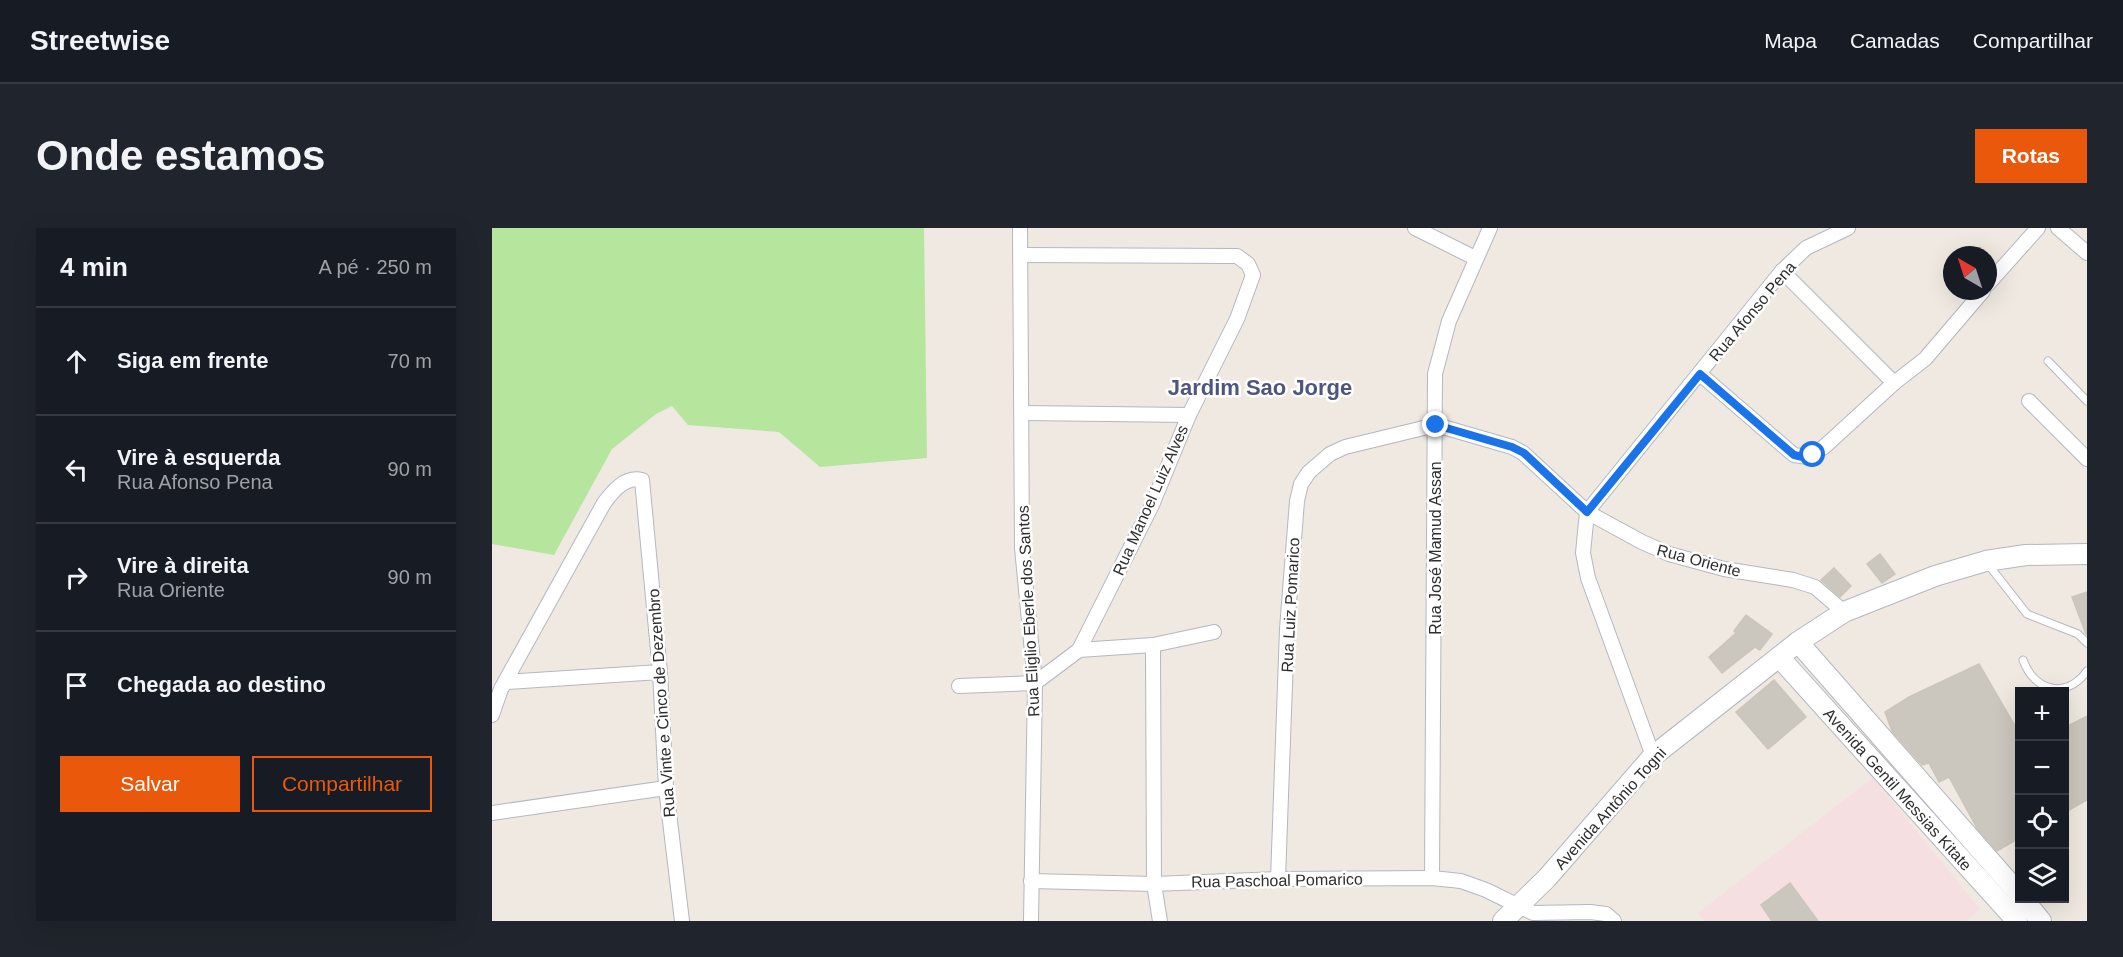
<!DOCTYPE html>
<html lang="pt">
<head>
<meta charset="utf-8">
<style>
	body { margin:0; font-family:Helvetica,sans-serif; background:#20242c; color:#f1f3f6 }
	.controls { position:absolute; right:18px; bottom:18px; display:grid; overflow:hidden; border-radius:0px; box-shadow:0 6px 24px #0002 }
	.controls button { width:54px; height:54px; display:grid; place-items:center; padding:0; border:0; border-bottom:2px solid #363941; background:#171b24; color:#f1f3f6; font:30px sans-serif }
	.compass { position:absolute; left:1451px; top:18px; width:54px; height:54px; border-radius:50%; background:#171b24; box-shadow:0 6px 24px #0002; rotate:321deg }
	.stop { position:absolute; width:18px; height:18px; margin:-14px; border:4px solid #1a73e8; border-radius:50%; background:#fff }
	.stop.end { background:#1a73e8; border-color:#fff; box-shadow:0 2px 6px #0008 }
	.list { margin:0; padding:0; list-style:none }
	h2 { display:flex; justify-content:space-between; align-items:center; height:78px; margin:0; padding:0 24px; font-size:26px }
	h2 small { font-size:20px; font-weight:400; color:#9ea1a6 }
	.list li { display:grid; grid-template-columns:39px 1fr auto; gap:18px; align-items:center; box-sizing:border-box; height:108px; padding:0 24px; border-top:2px solid #363941 }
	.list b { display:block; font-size:22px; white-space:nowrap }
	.list p { margin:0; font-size:20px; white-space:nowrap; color:#9ea1a6 }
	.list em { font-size:20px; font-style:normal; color:#9ea1a6 }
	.actions { display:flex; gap:12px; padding:18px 24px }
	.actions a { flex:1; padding:14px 0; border:2px solid #ea580c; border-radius:0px; text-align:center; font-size:21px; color:#ea580c }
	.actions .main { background:#ea580c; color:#fff }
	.icon { flex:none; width:33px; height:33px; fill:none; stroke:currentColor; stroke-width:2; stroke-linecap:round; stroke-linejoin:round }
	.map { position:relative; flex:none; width:1595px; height:693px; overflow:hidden; border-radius:0px }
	header { display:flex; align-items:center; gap:36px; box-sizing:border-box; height:84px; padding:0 30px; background:#171b24; border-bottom:2px solid #363941 }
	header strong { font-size:28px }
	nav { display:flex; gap:33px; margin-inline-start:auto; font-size:21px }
	.intro { display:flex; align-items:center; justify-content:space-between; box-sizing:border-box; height:144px; padding:0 36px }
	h1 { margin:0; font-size:42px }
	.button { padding:15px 27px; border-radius:0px; background:#ea580c; color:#fff; font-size:21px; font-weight:700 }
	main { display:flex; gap:36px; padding:0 36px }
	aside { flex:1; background:#171b24; border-radius:0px; box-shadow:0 6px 24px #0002 }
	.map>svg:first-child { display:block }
	.medical { fill:#f5dfe0 }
	.green { fill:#b6e59e }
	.building { fill:#cbc7bf; stroke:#cbc5ba; stroke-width:1.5 }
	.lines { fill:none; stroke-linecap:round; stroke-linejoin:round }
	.lane-casing { stroke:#b4b7c1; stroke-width:9 }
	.street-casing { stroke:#b4b7c1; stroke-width:16 }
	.secondary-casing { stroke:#b4b7c1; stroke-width:22 }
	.lane { stroke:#fff; stroke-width:7 }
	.street { stroke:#fff; stroke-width:14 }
	.secondary { stroke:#fff; stroke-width:20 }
	.route { stroke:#1a73e8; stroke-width:8 }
	.labels { text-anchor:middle; stroke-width:5; stroke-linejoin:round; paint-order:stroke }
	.street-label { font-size:16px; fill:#2e2e2e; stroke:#fff }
	.district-label { font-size:22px; font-weight:bold; fill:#4d5680; stroke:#fff }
</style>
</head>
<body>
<header>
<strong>Streetwise</strong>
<nav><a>Mapa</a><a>Camadas</a><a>Compartilhar</a></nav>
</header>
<div class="intro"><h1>Onde estamos</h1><a class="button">Rotas</a></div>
<main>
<aside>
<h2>4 min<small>A pé · 250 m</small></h2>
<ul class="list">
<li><svg class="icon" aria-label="ahead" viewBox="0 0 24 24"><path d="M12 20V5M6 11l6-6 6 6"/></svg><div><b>Siga em frente</b></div><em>70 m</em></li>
<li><svg class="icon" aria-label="left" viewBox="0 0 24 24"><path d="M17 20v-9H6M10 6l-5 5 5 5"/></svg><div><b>Vire à esquerda</b><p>Rua Afonso Pena</p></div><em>90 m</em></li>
<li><svg class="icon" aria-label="right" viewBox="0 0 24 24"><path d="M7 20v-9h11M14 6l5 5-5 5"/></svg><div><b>Vire à direita</b><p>Rua Oriente</p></div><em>90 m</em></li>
<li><svg class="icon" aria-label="arrive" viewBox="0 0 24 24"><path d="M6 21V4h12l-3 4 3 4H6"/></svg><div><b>Chegada ao destino</b></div></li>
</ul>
<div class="actions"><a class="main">Salvar</a><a>Compartilhar</a></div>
</aside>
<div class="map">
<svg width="1595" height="693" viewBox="0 0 1595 693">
	<rect width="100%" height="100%" fill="#efe9e1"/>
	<path class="medical" d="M1381,550L1488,681L1474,693H1213L1206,685Z"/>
	<path class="green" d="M0,0H432L435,230L328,239L287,204L196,197L180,178L164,186L120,221L62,327L0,316Z"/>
	<g class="building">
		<path d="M1388,326L1403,346L1390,355L1375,336Z"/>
		<path d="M1342,340L1359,358L1348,369L1329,352Z"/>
		<path d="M1595,364V406H1594L1580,369Z"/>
		<path d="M1254,387L1280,406L1268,422L1263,419L1230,445L1217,429L1244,405L1242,403Z"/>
		<path d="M1487,436L1527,505V610L1505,623L1485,600L1457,549L1447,554L1437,535L1430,537L1400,503L1393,484L1417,469Z"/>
		<path d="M1282,452L1314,489L1276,521L1244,484Z"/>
		<path d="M1595,488V572L1572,585V500Z"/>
		<path d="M1298,655L1326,693H1280L1269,677Z"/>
	</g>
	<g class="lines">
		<defs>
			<g id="lane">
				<path d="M1556,133L1595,173"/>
				<path d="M1495,335L1535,386L1586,406L1595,415"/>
				<path d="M1531,432C1542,463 1574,472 1595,443"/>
			</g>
			<g id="street">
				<path d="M528,0L530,320L543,455L539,693"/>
				<path d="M923,0L983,30"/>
				<path d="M1566,0L1595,25"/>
				<path d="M529,27L745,28L756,36L761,47L745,91L697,187L660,277L587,422"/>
				<path d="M1290,43L1402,155L1433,131L1491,63"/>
				<path d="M1496,56L1546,0"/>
				<path d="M1208,146L1302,227L1316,229L1332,219L1402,155"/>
				<path d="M1537,173L1595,231"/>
				<path d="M530,185L697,187"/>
				<path d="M661,417L662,656L668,693"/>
				<path d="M14,454L168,444"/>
				<path d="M467,458L543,455L587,422L661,417L722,404"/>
				<path d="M0,487L9,461L112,275C121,263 133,248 150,252L168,444L174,560L190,693"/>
				<path d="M1161,528L1096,350L1091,325L1095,284L1290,43L1314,20L1356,0"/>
				<path d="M0,585L174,560"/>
				<path d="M940,650L943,146L957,93L998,0"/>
				<path d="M786,651L795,401L805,273L809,256L817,244L838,226L853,219L944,197L1020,219L1031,225L1095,284L1150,314L1177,326L1232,341L1301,352L1323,359L1352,384"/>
				<path d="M539,653L662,656L786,651L940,650L969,653L994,662L1041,685L1098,684L1114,686L1122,693"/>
			</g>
			<g id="secondary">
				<path d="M1306,414L1528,667"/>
				<path d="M1287,429L1525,693"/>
				<path d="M1530,670L1549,693"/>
				<path d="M1011,693L1055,650L1161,528L1306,414L1352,384L1443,348L1494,333L1534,327L1595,326"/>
			</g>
		</defs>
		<use href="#lane" class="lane-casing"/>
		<use href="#street" class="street-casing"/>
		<use href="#secondary" class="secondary-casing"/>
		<use href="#lane" class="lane"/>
		<use href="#street" class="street"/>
		<use href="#secondary" class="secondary"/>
	</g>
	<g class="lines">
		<path class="route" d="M944,197L1020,219L1032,225L1095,284L1208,146L1302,227L1311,229L1321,227"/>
	</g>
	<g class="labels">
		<g class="street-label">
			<text transform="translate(1260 83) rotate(-50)" y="6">Rua Afonso Pena</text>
			<text transform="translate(658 272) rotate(-66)" y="6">Rua Manoel Luiz Alves</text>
			<text transform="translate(943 320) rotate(-90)" y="6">Rua José Mamud Assan</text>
			<text transform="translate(1207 332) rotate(15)" y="6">Rua Oriente</text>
			<text transform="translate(798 377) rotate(-87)" y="6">Rua Luiz Pomarico</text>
			<text transform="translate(536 383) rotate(-93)" y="6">Rua Eliglio Eberle dos Santos</text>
			<text transform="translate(169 475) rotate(-94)" y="6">Rua Vinte e Cinco de Dezembro</text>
			<text transform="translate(1406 561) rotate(48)" y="6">Avenida Gentil Messias Kitate</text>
			<text transform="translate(1118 580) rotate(-48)" y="6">Avenida Antônio Togni</text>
			<text transform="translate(785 652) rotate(-1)" y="6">Rua Paschoal Pomarico</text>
		</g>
		<g class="district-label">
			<text x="768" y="167">Jardim Sao Jorge</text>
		</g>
	</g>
</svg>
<div class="controls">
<button>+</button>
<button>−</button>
<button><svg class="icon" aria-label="locate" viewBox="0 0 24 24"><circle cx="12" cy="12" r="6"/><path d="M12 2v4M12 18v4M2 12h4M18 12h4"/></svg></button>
<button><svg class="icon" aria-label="layers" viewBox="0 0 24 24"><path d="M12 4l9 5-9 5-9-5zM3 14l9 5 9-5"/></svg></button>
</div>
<svg class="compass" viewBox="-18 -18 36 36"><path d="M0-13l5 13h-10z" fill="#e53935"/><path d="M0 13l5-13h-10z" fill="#9ea1a6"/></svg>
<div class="stop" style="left:1321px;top:227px"></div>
<div class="stop end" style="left:944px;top:197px"></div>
</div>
</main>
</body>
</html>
